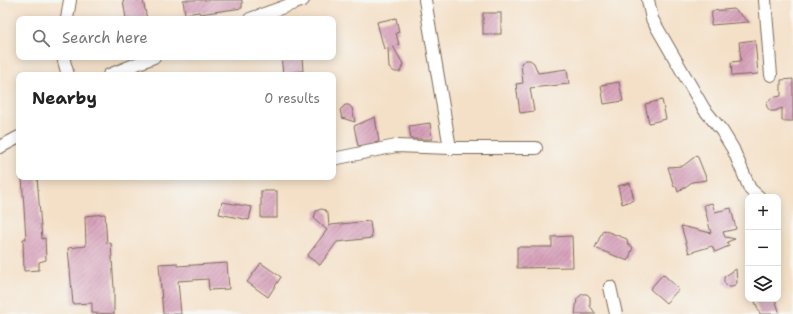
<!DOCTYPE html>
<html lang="en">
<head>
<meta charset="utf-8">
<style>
	body { margin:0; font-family:"Shantell Sans",sans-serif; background:#f6f6f6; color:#222 }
	.controls { position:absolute; right:12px; bottom:12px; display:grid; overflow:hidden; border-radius:8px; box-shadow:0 2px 10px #0003 }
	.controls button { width:36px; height:36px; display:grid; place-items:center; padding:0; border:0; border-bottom:1px solid #e0e0e0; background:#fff; color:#222; font:20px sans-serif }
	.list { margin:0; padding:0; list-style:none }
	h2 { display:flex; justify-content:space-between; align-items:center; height:52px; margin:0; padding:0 16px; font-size:17px }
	h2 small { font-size:13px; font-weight:400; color:#767676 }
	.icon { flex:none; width:22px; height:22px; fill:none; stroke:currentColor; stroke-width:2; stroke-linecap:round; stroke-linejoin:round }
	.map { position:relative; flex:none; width:793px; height:314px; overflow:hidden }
	.search { position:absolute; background:#fff; box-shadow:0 2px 10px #0003; left:16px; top:16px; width:320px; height:44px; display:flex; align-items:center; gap:10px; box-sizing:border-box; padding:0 14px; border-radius:8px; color:#767676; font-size:15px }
	.panel { position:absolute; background:#fff; box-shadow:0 2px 10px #0003; left:16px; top:72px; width:320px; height:108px; border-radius:8px }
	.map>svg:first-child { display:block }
	.building { fill:url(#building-hatch) }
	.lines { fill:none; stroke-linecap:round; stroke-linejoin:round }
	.street-casing { stroke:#7c6a59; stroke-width:14 }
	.street { stroke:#fff; stroke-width:12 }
</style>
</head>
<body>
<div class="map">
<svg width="793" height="314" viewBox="0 0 793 314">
	<defs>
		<pattern id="building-hatch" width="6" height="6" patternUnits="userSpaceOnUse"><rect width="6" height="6" fill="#d7a0ba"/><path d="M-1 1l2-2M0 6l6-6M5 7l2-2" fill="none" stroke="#b08397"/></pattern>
	</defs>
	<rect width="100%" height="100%" fill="#f6f6f2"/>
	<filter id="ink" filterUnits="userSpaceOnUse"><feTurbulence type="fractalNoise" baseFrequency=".025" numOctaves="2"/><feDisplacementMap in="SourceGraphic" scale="8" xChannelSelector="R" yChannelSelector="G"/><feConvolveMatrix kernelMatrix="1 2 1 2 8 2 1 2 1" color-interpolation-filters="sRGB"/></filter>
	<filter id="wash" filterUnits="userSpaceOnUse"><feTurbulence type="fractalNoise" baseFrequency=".012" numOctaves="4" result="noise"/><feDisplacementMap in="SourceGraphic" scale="16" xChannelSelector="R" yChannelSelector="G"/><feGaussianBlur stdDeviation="0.9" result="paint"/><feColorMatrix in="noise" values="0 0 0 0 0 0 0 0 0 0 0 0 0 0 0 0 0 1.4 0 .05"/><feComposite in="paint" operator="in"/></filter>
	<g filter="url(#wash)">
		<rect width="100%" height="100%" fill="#f4e0c7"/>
		<g id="blocks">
			<g class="building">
				<path d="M123,0H143L147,19H126Z"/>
				<path d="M183,0H242V8L200,14L199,12L185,14Z"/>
				<path d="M734,9L749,22L711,25L712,11Z"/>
				<rect x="483" y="13" width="18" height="21"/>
				<path d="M396,18L399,32L396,33L399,45L393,46L403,64L400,72H395L389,68L388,48L384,49L377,22Z"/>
				<path d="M755,40L758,74L732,76L731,62L741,61L739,42Z"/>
				<path d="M281,57H302L303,71L283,73Z"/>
				<path d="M526,60H530L534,63L538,73L567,69L569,84L530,88L534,111L520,113L516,84L523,83L521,63Z"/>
				<path d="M793,79V121H782V108L775,111H770L767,107L766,103L771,98L781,96V80Z"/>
				<path d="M619,82L623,101L604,104L601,85Z"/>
				<path d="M662,100L666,119L649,123L645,104Z"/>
				<path d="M345,105H349L352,108L355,122L342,118L340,110Z"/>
				<path d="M375,117L379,142L358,146L354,126Z"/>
				<path d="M430,123L432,139H411L409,126Z"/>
				<path d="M697,155L707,180L692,182L678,192L676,186L674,187L668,167L683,166Z"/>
				<path d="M22,177H37L42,239L45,238L46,260L39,262V270L24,271L23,239H26Z"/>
				<path d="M630,183L634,200L622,204L618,186Z"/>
				<rect x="261" y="191" width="16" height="27"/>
				<path d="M222,202L252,207L249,220L219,214Z"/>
				<path d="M712,203L715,212L731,208L736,229L723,232L725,237L735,239L727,242L729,246L715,252L712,246L689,253L681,226L711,233L704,205Z"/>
				<path d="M321,209L325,210L328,214L329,227L331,225L370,221L372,238L337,242L320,265L307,256L327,230L314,218L316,211Z"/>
				<path d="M105,214L107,244L111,243L114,288V314L92,313V303L73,304L68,248L86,246L85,216Z"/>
				<path d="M603,230L627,239L628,245L633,247L628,261L595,248Z"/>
				<path d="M572,236L573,267L517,268V247H552V237Z"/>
				<path d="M177,263V266L227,263L229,289L209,290L208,279L178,281L181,314H163L159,264Z"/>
				<path d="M261,263L281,277L268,297L247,282Z"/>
				<path d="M736,269L737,283L732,287H728L724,283V277Z"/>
				<path d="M663,274L679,289L666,303L650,289Z"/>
				<path d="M582,294H587L590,297V306L596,314H575L577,299Z"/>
				<path d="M754,299H775L780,314H760Z"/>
			</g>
		</g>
	</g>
	<g filter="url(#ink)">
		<use href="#blocks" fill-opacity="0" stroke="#7c6a59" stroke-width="1"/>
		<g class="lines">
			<defs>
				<g id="street">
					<path d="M425,0L450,148"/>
					<path d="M648,0L652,19L704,109L722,131L733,149L750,189L759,197"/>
					<path d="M765,0L771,75"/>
					<path d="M67,19L70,0"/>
					<path d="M250,19L303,0"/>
					<path d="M64,57V61L68,75"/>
					<path d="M109,75L154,57"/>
					<path d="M0,147L19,137"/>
					<path d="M333,159L396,146L450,148H536"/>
					<path d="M610,287L616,314"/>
				</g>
			</defs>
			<use href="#street" class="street-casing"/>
			<use href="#street" class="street"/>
		</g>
	</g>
</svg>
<div class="controls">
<button>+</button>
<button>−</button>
<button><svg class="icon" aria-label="layers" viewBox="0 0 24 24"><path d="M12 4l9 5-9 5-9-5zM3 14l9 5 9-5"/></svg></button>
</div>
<div class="search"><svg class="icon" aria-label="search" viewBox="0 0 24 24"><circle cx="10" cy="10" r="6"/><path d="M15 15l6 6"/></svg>Search here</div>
<section class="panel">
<h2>Nearby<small>0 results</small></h2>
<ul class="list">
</ul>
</section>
</div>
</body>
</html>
